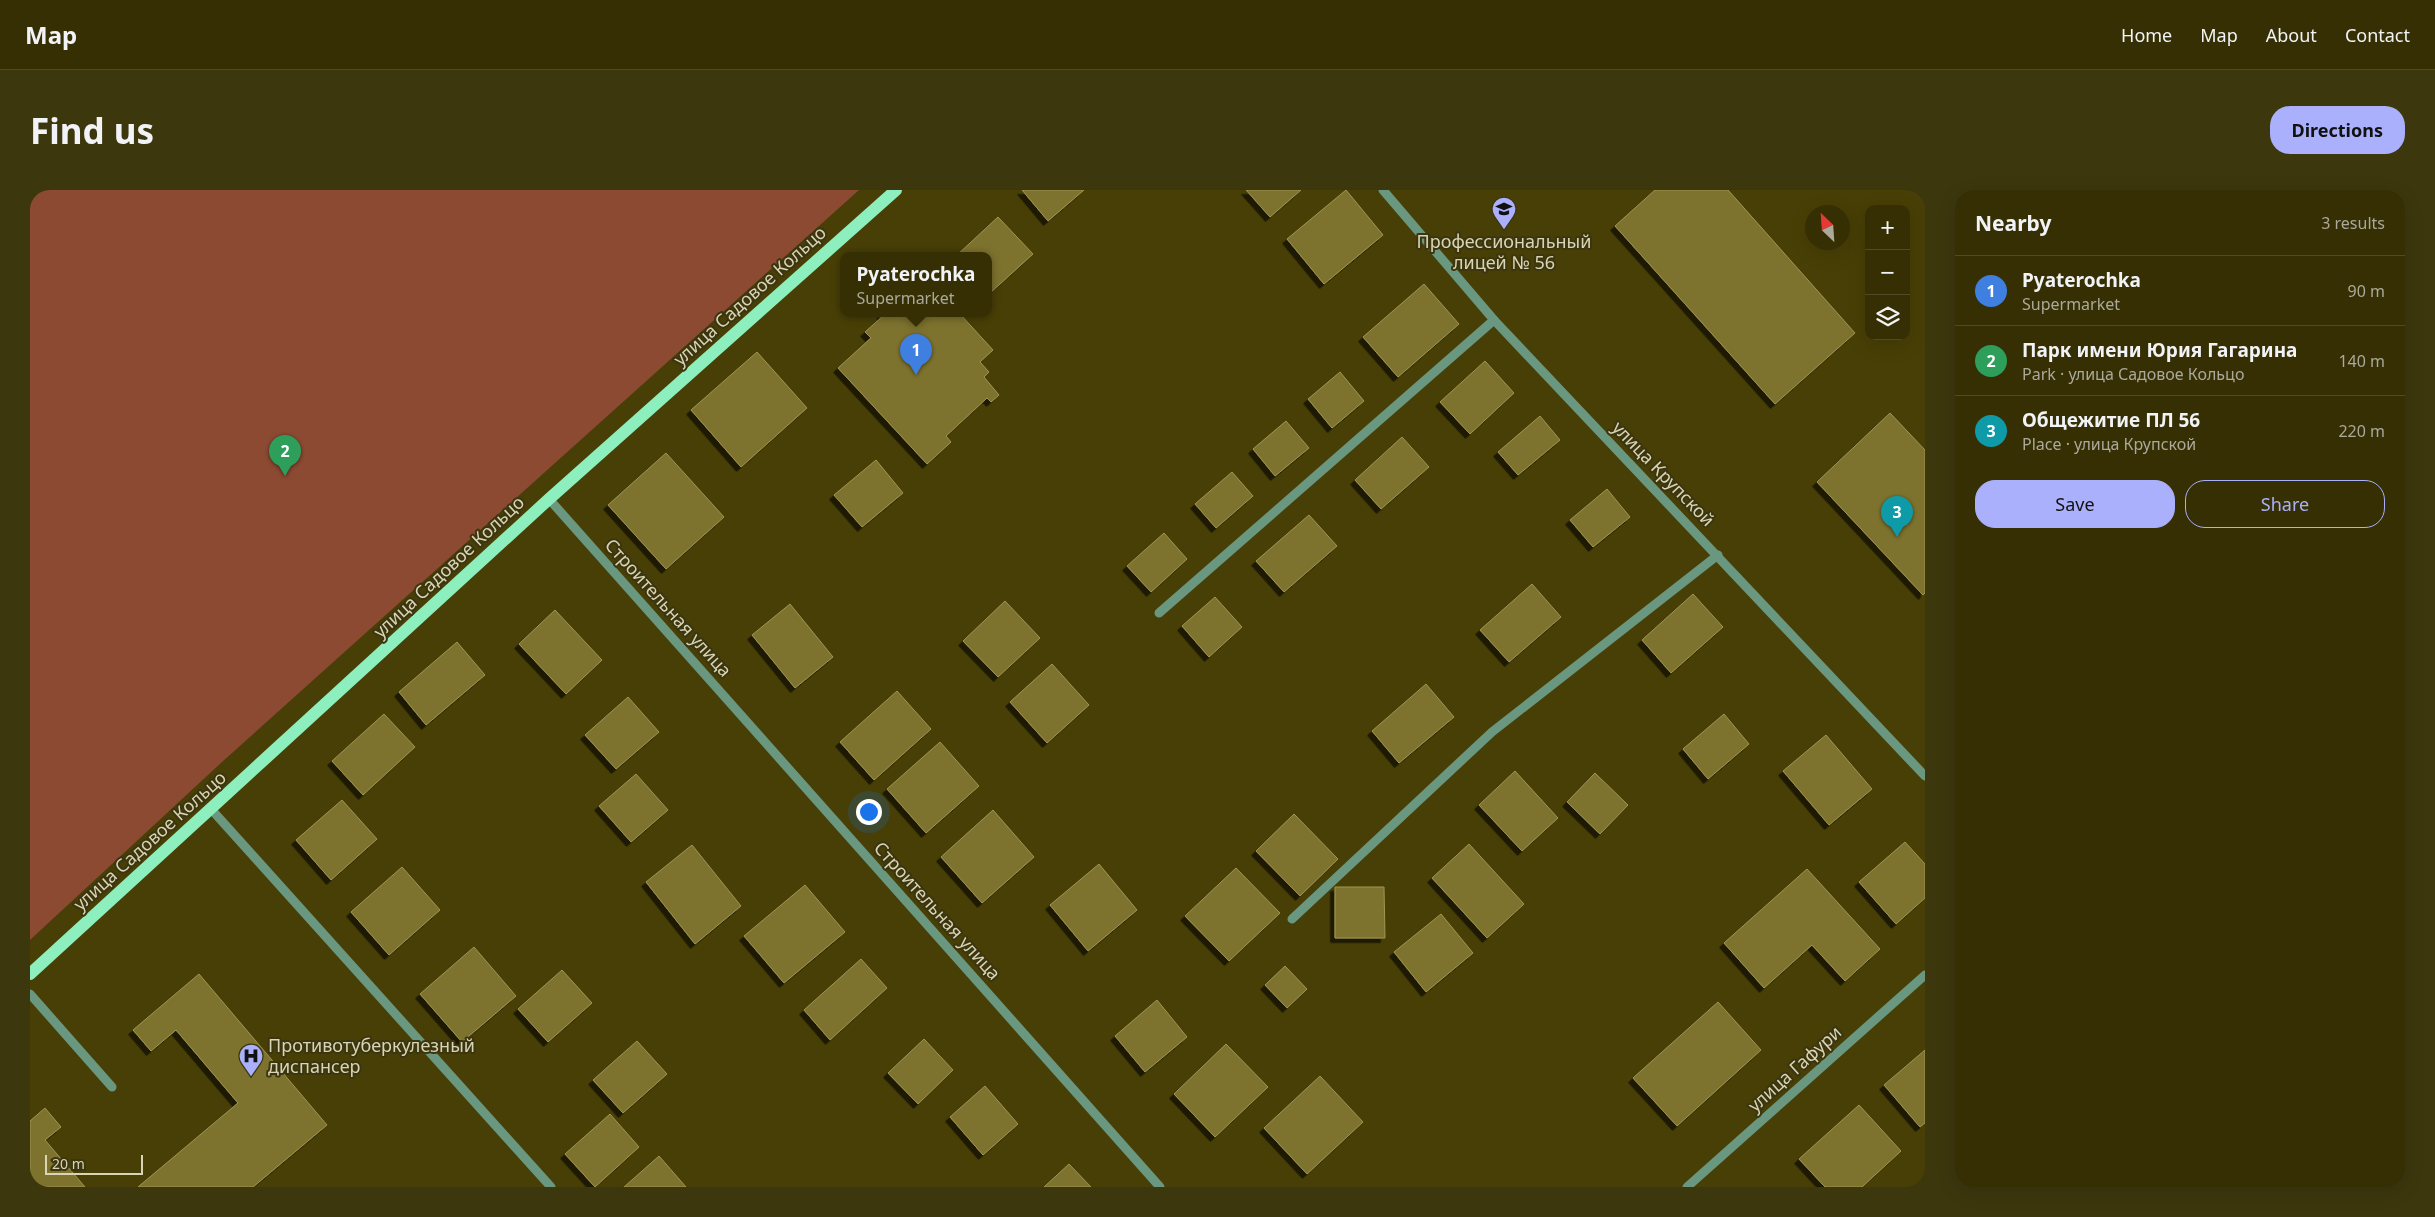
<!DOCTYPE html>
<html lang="en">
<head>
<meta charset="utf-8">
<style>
	body { margin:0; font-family:"Noto Sans",sans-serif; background:#3d370e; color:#f1f3f6 }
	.controls { position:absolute; right:15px; top:15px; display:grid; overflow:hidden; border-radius:10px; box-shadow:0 5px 20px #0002 }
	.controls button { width:45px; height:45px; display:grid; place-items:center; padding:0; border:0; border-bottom:1px solid #504a26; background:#362f04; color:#f1f3f6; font:25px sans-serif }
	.compass { position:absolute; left:1775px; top:15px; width:45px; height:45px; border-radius:50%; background:#362f04; box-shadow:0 5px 20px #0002; rotate:335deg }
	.scale { position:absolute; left:15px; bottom:12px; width:98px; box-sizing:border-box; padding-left:5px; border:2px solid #d9d4b3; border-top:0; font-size:14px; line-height:18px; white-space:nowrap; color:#d9d4b3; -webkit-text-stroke:4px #3b3510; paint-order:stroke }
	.you { position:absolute; left:838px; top:621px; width:18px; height:18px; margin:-12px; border:4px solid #fff; border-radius:50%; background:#1a73e8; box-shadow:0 0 0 8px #1a73e833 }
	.badge { display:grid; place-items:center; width:32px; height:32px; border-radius:50%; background:#aab0fb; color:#fff; font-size:16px; font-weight:700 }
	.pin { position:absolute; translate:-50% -41px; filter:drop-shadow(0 1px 2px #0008) }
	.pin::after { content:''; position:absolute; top:26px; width:18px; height:15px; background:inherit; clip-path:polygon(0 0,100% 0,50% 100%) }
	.popup { position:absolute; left:810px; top:62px; width:152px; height:65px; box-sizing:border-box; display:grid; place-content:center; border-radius:10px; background:#362f04; filter:drop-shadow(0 1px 4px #0005); font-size:16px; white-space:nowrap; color:#aaa99a }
	.popup b { font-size:19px; color:#f1f3f6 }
	.popup::after { content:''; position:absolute; left:50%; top:100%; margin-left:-10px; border:10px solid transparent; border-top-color:#362f04 }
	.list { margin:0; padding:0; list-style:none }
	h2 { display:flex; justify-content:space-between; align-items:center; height:65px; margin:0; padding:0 20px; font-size:21px }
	h2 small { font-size:16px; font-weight:400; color:#aaa99a }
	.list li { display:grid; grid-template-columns:32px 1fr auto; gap:15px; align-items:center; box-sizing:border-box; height:70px; padding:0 20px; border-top:1px solid #504a26 }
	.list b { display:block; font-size:19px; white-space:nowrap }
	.list p { margin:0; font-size:16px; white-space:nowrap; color:#aaa99a }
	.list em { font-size:16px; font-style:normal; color:#aaa99a }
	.actions { display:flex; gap:10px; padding:15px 20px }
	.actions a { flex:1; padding:11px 0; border:1px solid #aab0fb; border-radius:20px; text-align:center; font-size:18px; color:#aab0fb }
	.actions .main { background:#aab0fb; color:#111 }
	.icon { flex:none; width:28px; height:28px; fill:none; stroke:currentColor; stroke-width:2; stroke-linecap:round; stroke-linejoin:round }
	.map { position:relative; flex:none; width:1895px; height:997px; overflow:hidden; border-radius:20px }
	header { display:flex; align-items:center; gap:30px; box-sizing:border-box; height:70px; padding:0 25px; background:#362f04; border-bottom:1px solid #504a26 }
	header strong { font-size:24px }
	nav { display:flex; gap:28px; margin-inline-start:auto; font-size:18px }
	.intro { display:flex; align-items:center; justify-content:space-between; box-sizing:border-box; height:120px; padding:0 30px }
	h1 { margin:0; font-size:35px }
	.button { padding:12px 22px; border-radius:20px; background:#aab0fb; color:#111; font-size:18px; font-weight:700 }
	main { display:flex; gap:30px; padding:0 30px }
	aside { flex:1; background:#362f04; border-radius:20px; box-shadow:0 5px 20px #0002 }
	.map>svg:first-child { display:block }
	.green { fill:#8c4a32 }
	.building { fill:#7e732f; stroke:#a09551; filter:url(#shadow) }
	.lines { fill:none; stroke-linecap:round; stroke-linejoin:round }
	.minor { stroke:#6a977f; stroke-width:9 }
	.major { stroke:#8defbd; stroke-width:12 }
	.labels { text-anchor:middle; stroke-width:4; stroke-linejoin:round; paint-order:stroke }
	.poi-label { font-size:18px; fill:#d9d4b3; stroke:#3b3510 }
	.street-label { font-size:18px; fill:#d9d4b3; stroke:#3b3510 }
</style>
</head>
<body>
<header>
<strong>Map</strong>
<nav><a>Home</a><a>Map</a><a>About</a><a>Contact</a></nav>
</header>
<div class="intro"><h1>Find us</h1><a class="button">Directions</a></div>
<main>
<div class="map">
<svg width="1895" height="997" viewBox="0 0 1895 997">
	<defs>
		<filter id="shadow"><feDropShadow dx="-4.5" dy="4.5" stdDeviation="0" flood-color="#0009"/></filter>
	</defs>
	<rect width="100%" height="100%" fill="#483f06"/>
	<path class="green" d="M0,0H829L192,572L0,750Z"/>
	<g class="building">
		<path d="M992,0H1054L1018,31Z"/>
		<path d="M1216,0H1271L1240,27Z"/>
		<path d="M1316,0L1353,45L1294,94L1257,49Z"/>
		<path d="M1625,0H1698L1825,143L1745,214L1585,36Z"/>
		<path d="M968,27L1003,64L959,104L958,66H926Z"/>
		<path d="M1394,94L1429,134L1368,187L1333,147Z"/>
		<path d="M851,124H930L963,160L950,172L959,182L954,187L969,205L961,212L957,208L916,246L921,252L897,274L808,178L841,148L835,142L853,126Z"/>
		<path d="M727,162L777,218L711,277L661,220Z"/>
		<path d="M1455,171L1484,203L1440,244L1410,212Z"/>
		<path d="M1310,182L1334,211L1302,238L1278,209Z"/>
		<path d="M1860,223L1895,260V403L1893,405L1787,292Z"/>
		<path d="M1510,226L1530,250L1488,285L1468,262Z"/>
		<path d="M1256,231L1279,258L1245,286L1223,259Z"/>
		<path d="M1372,247L1399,277L1351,319L1325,290Z"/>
		<path d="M636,263L694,327L636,379L578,315Z"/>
		<path d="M846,270L873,303L832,337L804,305Z"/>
		<path d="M1202,282L1223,306L1186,338L1165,314Z"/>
		<path d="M1577,299L1600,327L1563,357L1540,330Z"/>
		<path d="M1279,325L1307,356L1254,402L1226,371Z"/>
		<path d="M1134,343L1157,369L1121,402L1097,376Z"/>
		<path d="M1502,394L1531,427L1479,472L1450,440Z"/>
		<path d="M1663,404L1693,437L1641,483L1612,450Z"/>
		<path d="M1185,407L1212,437L1179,467L1152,436Z"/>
		<path d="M975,411L1010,448L968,487L933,451Z"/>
		<path d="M760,414L803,467L765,498L722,445Z"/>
		<path d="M525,420L572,470L536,504L489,454Z"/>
		<path d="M427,452L455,485L396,535L369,502Z"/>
		<path d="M1022,474L1059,515L1017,553L980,512Z"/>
		<path d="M1396,494L1424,527L1369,573L1342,541Z"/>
		<path d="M867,501L901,539L844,590L810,552Z"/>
		<path d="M598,507L629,542L586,579L555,545Z"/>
		<path d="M354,524L385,557L333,605L302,571Z"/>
		<path d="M1694,524L1719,554L1678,589L1653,559Z"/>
		<path d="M1796,545L1842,599L1799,635L1753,581Z"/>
		<path d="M910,552L949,596L896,643L857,599Z"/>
		<path d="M1485,581L1528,628L1492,661L1449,615Z"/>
		<path d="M1565,583L1598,615L1570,644L1537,612Z"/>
		<path d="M606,584L638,620L601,652L569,616Z"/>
		<path d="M312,610L347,649L301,690L266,650Z"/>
		<path d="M963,620L1004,667L952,713L911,667Z"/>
		<path d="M1264,624L1308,669L1270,706L1226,661Z"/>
		<path d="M1875,652L1895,674V708L1866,734L1829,692Z"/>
		<path d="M1439,654L1494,714L1457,748L1402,688Z"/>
		<path d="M662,655L711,716L665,754L616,692Z"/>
		<path d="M1069,674L1107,720L1058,761L1020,715Z"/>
		<path d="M372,677L410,720L359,765L321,722Z"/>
		<path d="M1206,678L1250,723L1199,771L1155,726Z"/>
		<path d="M1777,679L1850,759L1815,791L1782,755L1734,798L1694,753Z"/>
		<path d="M775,695L815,742L754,793L714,746Z"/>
		<path d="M1305,697H1354L1355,748H1305Z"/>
		<path d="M1411,724L1443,763L1396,802L1364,762Z"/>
		<path d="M444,757L486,806L432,852L390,804Z"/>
		<path d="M831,769L857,798L800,850L774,820Z"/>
		<path d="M1255,776L1277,799L1257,818L1235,795Z"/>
		<path d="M532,780L562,813L518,852L488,819Z"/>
		<path d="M169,784L297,935L223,997H108L208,913L146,840L121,861L103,840Z"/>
		<path d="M1127,810L1157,847L1115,882L1085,846Z"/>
		<path d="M1688,812L1731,860L1647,936L1603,888Z"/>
		<path d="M894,849L923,880L888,914L858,883Z"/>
		<path d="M607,851L637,884L593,923L563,890Z"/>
		<path d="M1196,854L1238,897L1185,947L1144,904Z"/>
		<path d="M1895,860V933L1890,937L1854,895Z"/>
		<path d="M1290,886L1333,932L1277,984L1234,938Z"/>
		<path d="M955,896L988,934L953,965L920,927Z"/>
		<path d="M1829,915L1871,961L1832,997H1795L1769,969Z"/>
		<path d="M15,918L31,937L15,950L55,997H0V931Z"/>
		<path d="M580,924L609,957L565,997L535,964Z"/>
		<path d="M629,966L656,997H594Z"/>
		<path d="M1039,974L1061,997H1014Z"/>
	</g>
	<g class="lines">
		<g class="minor">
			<path d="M1353,0L1464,130L1895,586"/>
			<path d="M519,309L1130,997"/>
			<path d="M1129,423L1464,130"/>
			<path d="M181,619L521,997"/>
			<path d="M1262,729L1462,542L1688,365"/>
			<path d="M0,804L82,897"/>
			<path d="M1657,997L1895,785"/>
		</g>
		<path class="major" d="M0,784L519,309L866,0"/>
	</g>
	<defs>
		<symbol id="university-pin" viewBox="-11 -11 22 30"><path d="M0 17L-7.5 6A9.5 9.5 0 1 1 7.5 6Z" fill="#aab0fb" stroke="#3b3510"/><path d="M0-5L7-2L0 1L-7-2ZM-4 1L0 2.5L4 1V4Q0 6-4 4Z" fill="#111"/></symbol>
		<symbol id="hospital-pin" viewBox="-11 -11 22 30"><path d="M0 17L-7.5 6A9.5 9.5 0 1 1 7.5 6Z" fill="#aab0fb" stroke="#3b3510"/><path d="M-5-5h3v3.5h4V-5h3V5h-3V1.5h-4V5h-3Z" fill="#111"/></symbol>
	</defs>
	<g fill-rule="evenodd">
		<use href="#university-pin" x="1460" y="5" width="28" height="38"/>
		<use href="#hospital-pin" x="207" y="852" width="28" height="38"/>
	</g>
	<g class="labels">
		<g class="poi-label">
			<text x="1474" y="58">Профессиональный<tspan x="1474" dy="21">лицей № 56</tspan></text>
			<text x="238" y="862" text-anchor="start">Противотуберкулезный<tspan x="238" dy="21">диспансер</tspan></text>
		</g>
		<g class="street-label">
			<text transform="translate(720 106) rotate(-42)" y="6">улица Садовое Кольцо</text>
			<text transform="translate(1633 284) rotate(46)" y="6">улица Крупской</text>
			<text transform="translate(419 377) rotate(-43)" y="6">улица Садовое Кольцо</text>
			<text transform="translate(638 418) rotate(48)" y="6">Строительная улица</text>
			<text transform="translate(120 651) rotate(-42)" y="6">улица Садовое Кольцо</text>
			<text transform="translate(907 721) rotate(48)" y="6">Строительная улица</text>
			<text transform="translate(1765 879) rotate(-42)" y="6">улица Гафури</text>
		</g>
	</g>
</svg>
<div class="controls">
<button>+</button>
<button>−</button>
<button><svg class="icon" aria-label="layers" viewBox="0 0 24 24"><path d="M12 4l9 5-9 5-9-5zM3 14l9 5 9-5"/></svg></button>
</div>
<svg class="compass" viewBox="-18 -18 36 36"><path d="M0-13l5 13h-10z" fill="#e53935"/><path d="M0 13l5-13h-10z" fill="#aaa99a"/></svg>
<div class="scale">20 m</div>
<div class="you"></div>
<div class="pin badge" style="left:886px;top:185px;background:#3f7fe0">1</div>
<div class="popup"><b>Pyaterochka</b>Supermarket</div>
<div class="pin badge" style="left:255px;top:286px;background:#2e9e5b">2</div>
<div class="pin badge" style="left:1867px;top:347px;background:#0f9aa8">3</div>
</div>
<aside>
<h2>Nearby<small>3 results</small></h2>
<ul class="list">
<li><span class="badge" style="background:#3f7fe0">1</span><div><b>Pyaterochka</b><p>Supermarket</p></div><em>90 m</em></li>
<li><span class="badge" style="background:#2e9e5b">2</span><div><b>Парк имени Юрия Гагарина</b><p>Park · улица Садовое Кольцо</p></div><em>140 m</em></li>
<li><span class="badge" style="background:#0f9aa8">3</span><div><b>Общежитие ПЛ 56</b><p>Place · улица Крупской</p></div><em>220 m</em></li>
</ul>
<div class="actions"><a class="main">Save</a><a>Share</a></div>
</aside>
</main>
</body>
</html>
